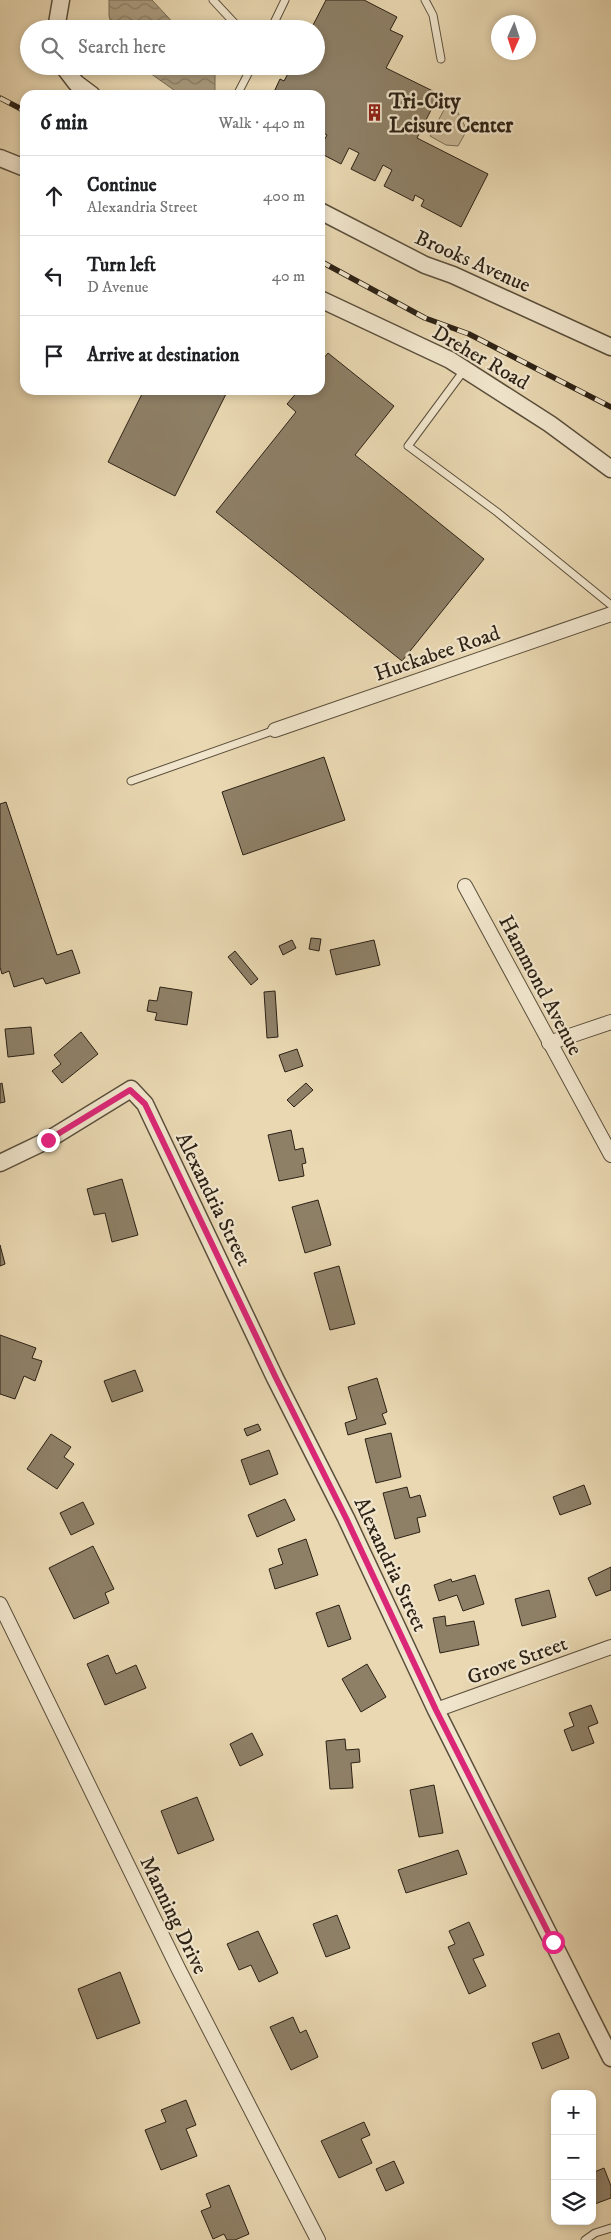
<!DOCTYPE html>
<html lang="en">
<head>
<meta charset="utf-8">
<style>
	body { margin:0; font-family:"IM FELL DW Pica",serif; background:#f6f6f6; color:#202124 }
	.controls { position:absolute; right:15px; bottom:15px; display:grid; overflow:hidden; border-radius:10px; box-shadow:0 2px 8px #0003 }
	.controls button { width:45px; height:45px; display:grid; place-items:center; padding:0; border:0; border-bottom:1px solid #e0e0e0; background:#fff; color:#202124; font:25px sans-serif }
	.compass { position:absolute; left:491px; top:15px; width:45px; height:45px; border-radius:50%; background:#fff; box-shadow:0 2px 8px #0003; rotate:183deg }
	.stop { position:absolute; width:15px; height:15px; margin:-11px; border:4px solid #db2777; border-radius:50%; background:#fff }
	.stop.end { background:#db2777; border-color:#fff; box-shadow:0 1px 5px #0008 }
	.list { margin:0; padding:0; list-style:none }
	h2 { display:flex; justify-content:space-between; align-items:center; height:65px; margin:0; padding:0 20px; font-size:21px }
	h2 small { font-size:16px; font-weight:400; color:#757577 }
	.list li { display:grid; grid-template-columns:32px 1fr auto; gap:15px; align-items:center; box-sizing:border-box; height:80px; padding:0 20px; border-top:1px solid #e0e0e0 }
	.list b { display:block; font-size:19px; white-space:nowrap }
	.list p { margin:0; font-size:16px; white-space:nowrap; color:#757577 }
	.list em { font-size:16px; font-style:normal; color:#757577 }
	.icon { flex:none; width:28px; height:28px; fill:none; stroke:currentColor; stroke-width:2; stroke-linecap:round; stroke-linejoin:round }
	.map { position:relative; flex:none; width:611px; height:2240px; overflow:hidden }
	.search { position:absolute; background:#fff; box-shadow:0 2px 8px #0003; left:20px; top:20px; width:305px; height:55px; display:flex; align-items:center; gap:12px; box-sizing:border-box; padding:0 18px; border-radius:28px; color:#757577; font-size:19px }
	.panel { position:absolute; background:#fff; box-shadow:0 2px 8px #0003; left:20px; top:90px; width:305px; height:305px; border-radius:15px }
	.map>svg:first-child { display:block }
	.green { fill:#c9b997; stroke:#7a6d56 }
	.water { fill:url(#water-waves); stroke:#776a53 }
	.building { fill:#8e8067; stroke:#2c2115 }
	.lines { fill:none; stroke-linecap:round; stroke-linejoin:round }
	.service-casing { stroke:#5b4f3c; stroke-width:9 }
	.minor-casing { stroke:#5b4f3c; stroke-width:16 }
	.tertiary-casing { stroke:#5b4f3c; stroke-width:19 }
	.service { stroke:#f1e6cd; stroke-width:7 }
	.minor { stroke:#f1e6cd; stroke-width:14 }
	.tertiary { stroke:#f1e6cd; stroke-width:16 }
	.rail-casing { stroke:#2c2115; stroke-width:5.5 }
	.rail { stroke:#f1e6cd; stroke-width:4; stroke-dasharray:11; stroke-linecap:butt }
	.route { stroke:#db2777; stroke-width:6 }
	.labels { text-anchor:middle; stroke-width:4.5; stroke-linejoin:round; paint-order:stroke }
	.poi-label { font-size:21px; font-weight:bold; fill:#2c2115; stroke:#f1e6cd; text-anchor:start }
	.street-label { font-size:21px; fill:#2c2115; stroke:#f1e6cd }
</style>
</head>
<body>
<div class="map">
<svg width="611" height="2240" viewBox="0 0 611 2240">
	<defs>
		<pattern id="water-waves" width="16" height="10" patternUnits="userSpaceOnUse" patternTransform="scale(1.25)"><rect width="16" height="10" fill="#a99a7d"/><path d="M0 5q4-4 8 0t8 0" fill="none" stroke="#8a7d65"/></pattern>
	</defs>
	<rect width="100%" height="100%" fill="#e9d8b2"/>
	<filter id="stains"><feTurbulence type="fractalNoise" baseFrequency=".004" numOctaves="4"/><feColorMatrix values="0 0 0 0 .2 0 0 0 0 .09 0 0 0 0 .02 0 0 0 .5 -.17"/></filter>
	<radialGradient id="worn" r=".72"><stop offset=".6" stop-color="#630" stop-opacity="0"/><stop offset="1" stop-color="#630" stop-opacity=".3"/></radialGradient>
	<path class="green" d="M446,106L456,109L467,130L458,146L446,145L430,136Z"/>
	<g class="water">
		<path d="M109,0H152L179,29H113L109,16Z"/>
		<path d="M140,66H215V92L209,95H181Z"/>
	</g>
	<g class="building">
		<path d="M326,0H364L397,17L390,30L403,36L386,68L439,94L417,138L488,174L461,227L421,206L424,200L415,195L413,201L384,186L392,170L383,165L375,181L351,169L359,153L349,148L341,164L320,153V148L327,135L320,131V95L273,94L280,79L284,81L292,66H316V29H311Z"/>
		<path d="M328,353L394,406L355,455L484,559L402,661L216,512L296,412L287,404L299,390H320V363Z"/>
		<path d="M144,390H228L175,496L108,462Z"/>
		<path d="M324,757L345,820L243,855L222,792Z"/>
		<path d="M6,802L57,955L72,950L80,973L46,984L43,978L14,987L9,971L2,974L0,967V804Z"/>
		<path d="M311,938L321,939L319,951L309,949Z"/>
		<path d="M292,940L296,948L283,955L279,946Z"/>
		<path d="M374,940L380,965L336,975L330,950Z"/>
		<path d="M235,951L258,979L251,985L228,957Z"/>
		<path d="M160,987L192,992L187,1025L155,1020L157,1013L147,1011L149,1000L157,1001Z"/>
		<path d="M275,991L278,1037L267,1038L264,992Z"/>
		<path d="M31,1027L34,1054L8,1057L5,1029Z"/>
		<path d="M81,1032L98,1054L62,1083L52,1071L61,1064L54,1055Z"/>
		<path d="M297,1049L303,1066L285,1072L279,1055Z"/>
		<path d="M2,1083L5,1102L0,1103V1084Z"/>
		<path d="M306,1083L313,1090L294,1107L287,1100Z"/>
		<path d="M291,1130L295,1150L303,1148L306,1163L302,1164L304,1176L279,1181L268,1135Z"/>
		<path d="M122,1179L138,1235L112,1242L105,1213L94,1215L87,1189Z"/>
		<path d="M318,1200L331,1245L305,1253L292,1207Z"/>
		<path d="M0,1245L5,1264L0,1266Z"/>
		<path d="M339,1266L355,1324L330,1330L314,1273Z"/>
		<path d="M0,1335L36,1348L32,1358L42,1361L35,1381L24,1376L15,1399L0,1394Z"/>
		<path d="M135,1370L143,1391L112,1402L104,1381Z"/>
		<path d="M377,1378L387,1412L382,1414L386,1424L348,1435L345,1423L357,1419L348,1387Z"/>
		<path d="M258,1424L261,1430L247,1436L244,1429Z"/>
		<path d="M391,1433L401,1477L376,1483L365,1439Z"/>
		<path d="M51,1434L71,1447L64,1457L74,1464L57,1489L27,1469Z"/>
		<path d="M269,1450L278,1474L250,1485L241,1460Z"/>
		<path d="M584,1485L591,1504L560,1515L553,1497Z"/>
		<path d="M407,1487L410,1498L420,1495L426,1516L417,1518L420,1532L395,1539L383,1493Z"/>
		<path d="M285,1499L295,1520L257,1537L248,1515Z"/>
		<path d="M83,1502L94,1524L71,1535L60,1513Z"/>
		<path d="M306,1539L318,1575L275,1589L269,1569L283,1564L278,1549Z"/>
		<path d="M93,1546L114,1589L105,1593L109,1603L74,1619L49,1568Z"/>
		<path d="M611,1567V1590L596,1596L588,1578Z"/>
		<path d="M475,1575L484,1604L463,1611L457,1595L439,1601L434,1585L451,1579L452,1582Z"/>
		<path d="M549,1590L556,1617L522,1626L515,1599Z"/>
		<path d="M339,1605L351,1639L328,1647L316,1613Z"/>
		<path d="M445,1616L446,1626L474,1621L479,1645L440,1653L433,1618Z"/>
		<path d="M108,1655L116,1674L136,1665L146,1688L105,1705L87,1664Z"/>
		<path d="M367,1664L386,1697L361,1712L342,1679Z"/>
		<path d="M591,1705L598,1723L588,1727L594,1743L572,1751L564,1730L574,1726L569,1713Z"/>
		<path d="M252,1733L263,1755L240,1766L230,1744Z"/>
		<path d="M345,1739L346,1750L359,1749L360,1762L351,1763L353,1788L330,1789L326,1741Z"/>
		<path d="M434,1785L443,1833L419,1837L410,1790Z"/>
		<path d="M197,1797L214,1840L178,1854L161,1811Z"/>
		<path d="M458,1850L467,1874L406,1893L398,1870Z"/>
		<path d="M337,1915L350,1948L326,1957L313,1924Z"/>
		<path d="M469,1922L484,1955L473,1959L486,1986L469,1994L448,1947L455,1944L449,1931Z"/>
		<path d="M258,1931L278,1973L259,1982L251,1965L239,1970L227,1944Z"/>
		<path d="M120,1972L140,2023L97,2039L78,1989Z"/>
		<path d="M293,2017L300,2033L306,2030L318,2057L291,2070L270,2027Z"/>
		<path d="M559,2033L569,2058L542,2069L532,2043Z"/>
		<path d="M186,2100L196,2125L186,2129L197,2156L161,2170L145,2130L166,2122L161,2110Z"/>
		<path d="M364,2122L370,2135L361,2139L372,2163L339,2178L321,2141Z"/>
		<path d="M394,2161L404,2183L386,2191L376,2169Z"/>
		<path d="M604,2168L611,2186V2198L592,2205V2173Z"/>
		<path d="M229,2185L249,2234L235,2240H227L224,2234L213,2239L201,2211L211,2207L206,2194Z"/>
	</g>
	<g class="lines">
		<defs>
			<g id="service">
				<path d="M213,0L240,29"/>
				<path d="M425,0L433,15L441,59"/>
				<path d="M271,29L285,0"/>
				<path d="M237,95L252,66"/>
				<path d="M465,369L408,446L497,512L611,605"/>
				<path d="M131,781L275,730"/>
				<path d="M585,2240L595,2233L611,2228"/>
			</g>
			<g id="minor">
				<path d="M275,730L611,614"/>
				<path d="M465,886L611,1155"/>
				<path d="M549,1043L611,1022"/>
				<path d="M0,1604L179,1970L318,2240"/>
				<path d="M436,1710L611,1647"/>
			</g>
			<g id="tertiary">
				<path d="M56,29L61,0"/>
				<path d="M63,66L76,83L92,95"/>
				<path d="M0,158L25,168"/>
				<path d="M320,211L425,265L453,275L611,347"/>
				<path d="M320,299L450,360L550,424L611,469"/>
				<path d="M0,1163L48,1140L131,1089L145,1104L275,1378L346,1518L436,1710L611,2058"/>
			</g>
		</defs>
		<use href="#service" class="service-casing"/>
		<use href="#minor" class="minor-casing"/>
		<use href="#tertiary" class="tertiary-casing"/>
		<use href="#service" class="service"/>
		<use href="#minor" class="minor"/>
		<use href="#tertiary" class="tertiary"/>
		<defs>
			<g id="rail">
				<path d="M0,98L25,111"/>
				<path d="M320,261L425,318L469,334L611,407"/>
			</g>
		</defs>
		<use href="#rail" class="rail-casing"/>
		<use href="#rail" class="rail"/>
	</g>
	<g class="lines">
		<path class="route" d="M48,1140L130,1090L145,1104L276,1378L346,1518L436,1710L553,1942"/>
	</g>
	<defs>
		<symbol id="building-bare" viewBox="-9 -9 18 18"><path d="M-4-6H4V6H1V3H-1V6H-4ZM-2.5-4.3h1.7v1.8h-1.7ZM.8-4.3h1.7v1.8H.8ZM-2.5-1h1.7V.8h-1.7ZM.8-1h1.7V.8H.8Z" fill="#8f2418" stroke="#f1e6cd" stroke-width="2.5" paint-order="stroke"/></symbol>
	</defs>
	<g fill-rule="evenodd">
		<use href="#building-bare" x="362" y="100" width="25" height="25"/>
	</g>
	<g class="labels">
		<g class="poi-label">
			<text x="389" y="108">Tri-City<tspan x="389" dy="24">Leisure Center</tspan></text>
		</g>
		<g class="street-label">
			<text transform="translate(473 261) rotate(24)" y="7">Brooks Avenue</text>
			<text transform="translate(481 357) rotate(30)" y="7">Dreher Road</text>
			<text transform="translate(437 653) rotate(-19)" y="7">Huckabee Road</text>
			<text transform="translate(541 985) rotate(62)" y="7">Hammond Avenue</text>
			<text transform="translate(214 1199) rotate(64)" y="7">Alexandria Street</text>
			<text transform="translate(391 1564) rotate(65)" y="7">Alexandria Street</text>
			<text transform="translate(517 1660) rotate(-20)" y="7">Grove Street</text>
			<text transform="translate(174 1915) rotate(64)" y="7">Manning Drive</text>
		</g>
	</g>
	<rect width="100%" height="100%" filter="url(#stains)"/>
	<rect width="100%" height="100%" fill="url(#worn)"/>
</svg>
<div class="controls">
<button>+</button>
<button>−</button>
<button><svg class="icon" aria-label="layers" viewBox="0 0 24 24"><path d="M12 4l9 5-9 5-9-5zM3 14l9 5 9-5"/></svg></button>
</div>
<svg class="compass" viewBox="-18 -18 36 36"><path d="M0-13l5 13h-10z" fill="#e53935"/><path d="M0 13l5-13h-10z" fill="#757577"/></svg>
<div class="stop" style="left:553px;top:1942px"></div>
<div class="stop end" style="left:48px;top:1140px"></div>
<div class="search"><svg class="icon" aria-label="search" viewBox="0 0 24 24"><circle cx="10" cy="10" r="6"/><path d="M15 15l6 6"/></svg>Search here</div>
<section class="panel">
<h2>6 min<small>Walk · 440 m</small></h2>
<ul class="list">
<li><svg class="icon" aria-label="ahead" viewBox="0 0 24 24"><path d="M12 20V5M6 11l6-6 6 6"/></svg><div><b>Continue</b><p>Alexandria Street</p></div><em>400 m</em></li>
<li><svg class="icon" aria-label="left" viewBox="0 0 24 24"><path d="M17 20v-9H6M10 6l-5 5 5 5"/></svg><div><b>Turn left</b><p>D Avenue</p></div><em>40 m</em></li>
<li><svg class="icon" aria-label="arrive" viewBox="0 0 24 24"><path d="M6 21V4h12l-3 4 3 4H6"/></svg><div><b>Arrive at destination</b></div></li>
</ul>
</section>
</div>
</body>
</html>
